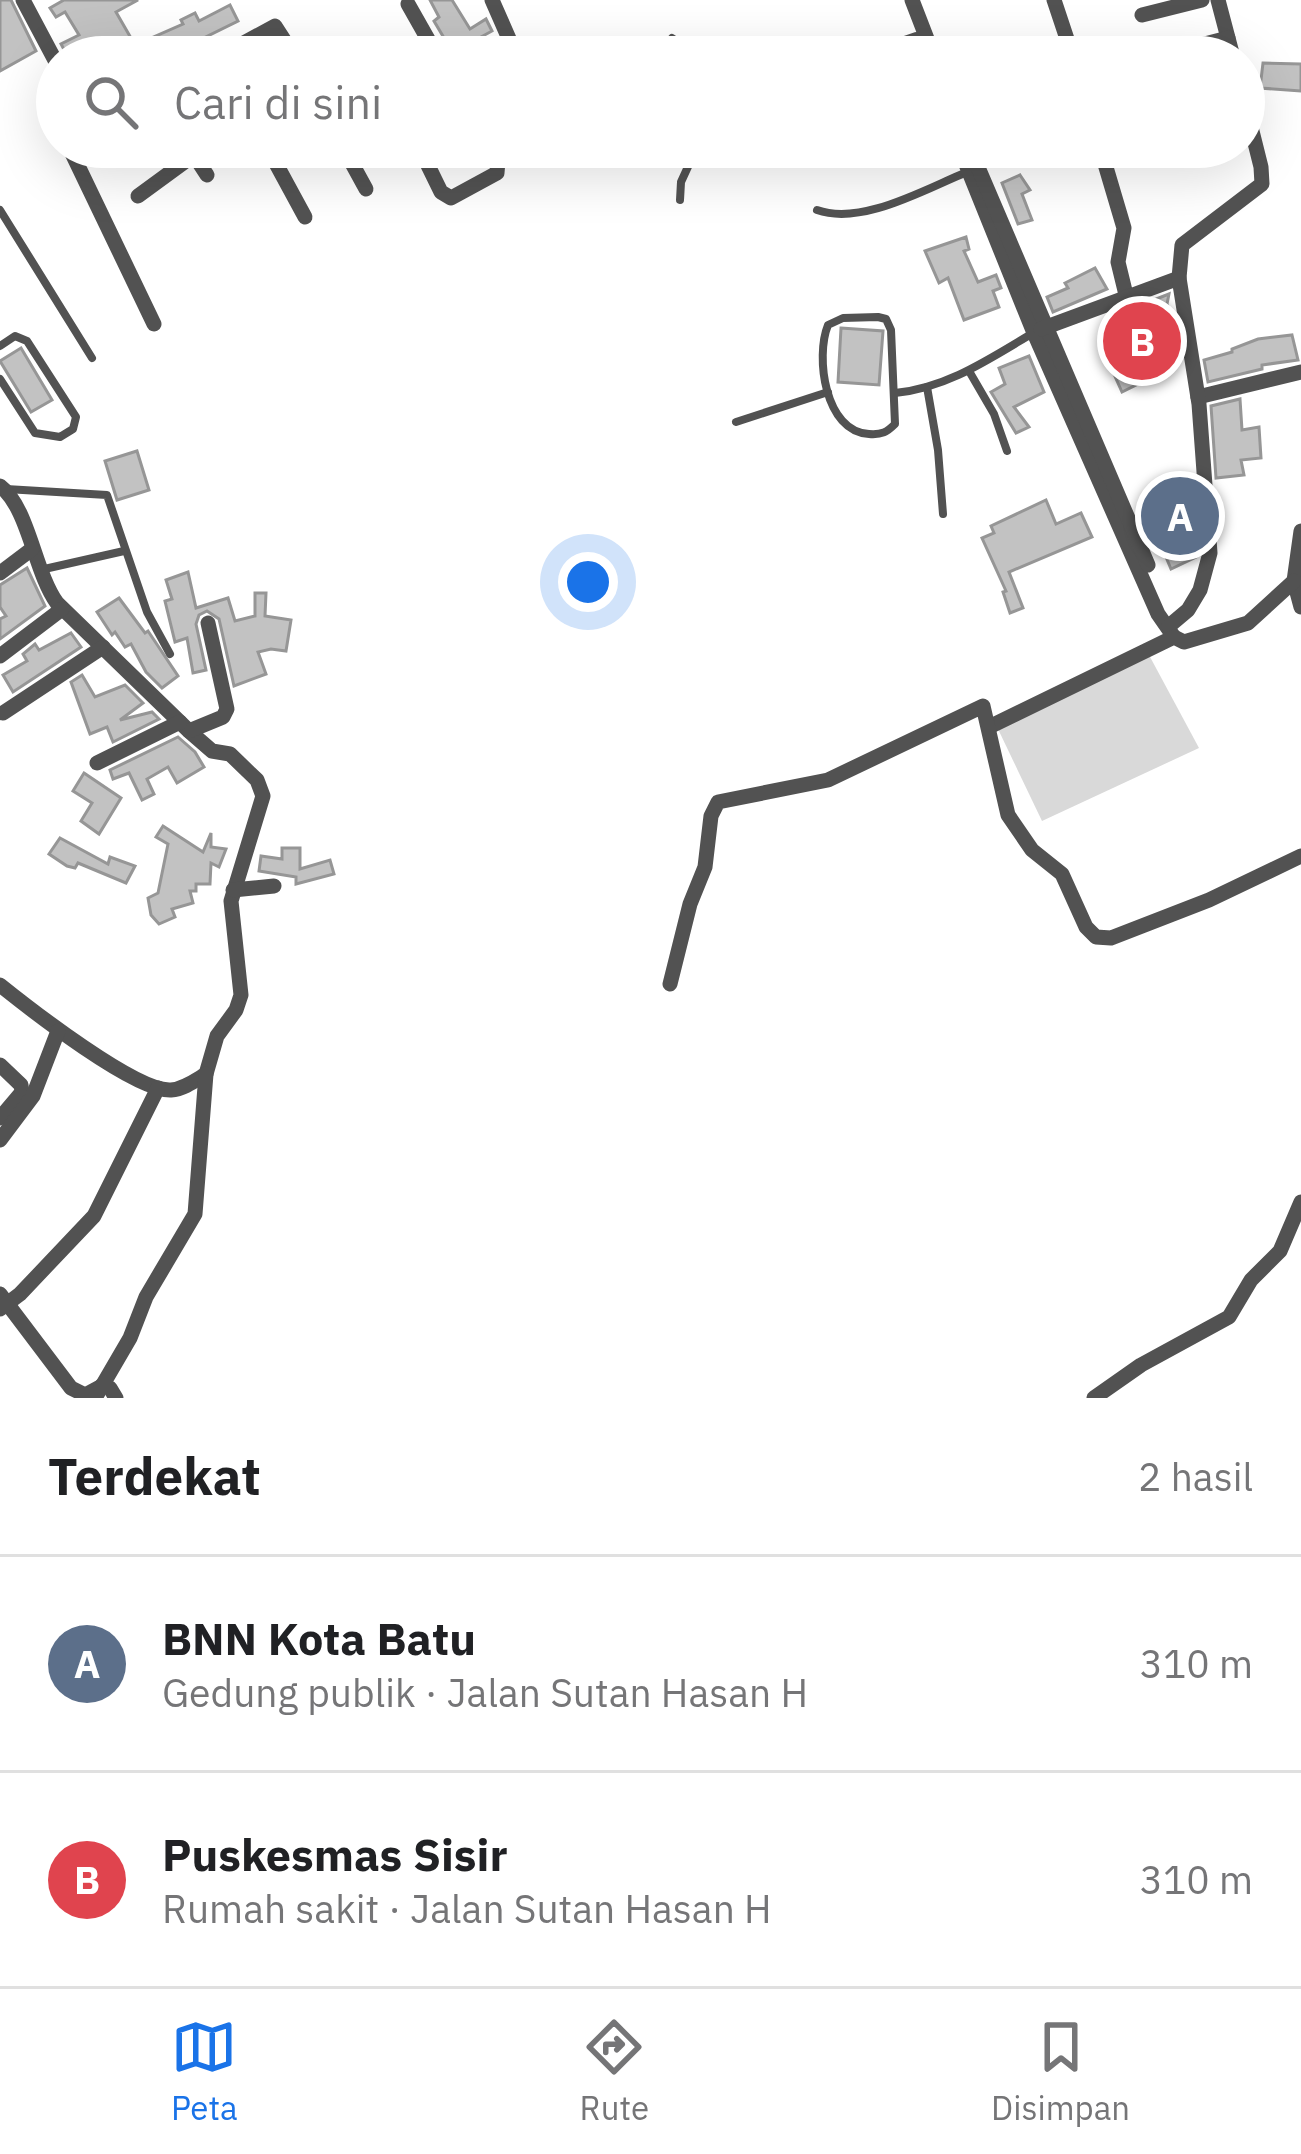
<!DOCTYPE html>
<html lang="id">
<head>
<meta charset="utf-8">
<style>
	body { margin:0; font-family:"IBM Plex Sans",sans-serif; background:#f2f2f2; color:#202124 }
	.you { position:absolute; left:588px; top:582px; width:42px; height:42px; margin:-30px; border:9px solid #fff; border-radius:50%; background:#1a73e8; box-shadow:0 0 0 18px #1a73e833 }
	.badge { display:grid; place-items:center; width:78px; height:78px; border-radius:50%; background:#1a73e8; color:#fff; font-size:39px; font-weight:700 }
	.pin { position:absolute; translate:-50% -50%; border:6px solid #fff; box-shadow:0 3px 12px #0006 }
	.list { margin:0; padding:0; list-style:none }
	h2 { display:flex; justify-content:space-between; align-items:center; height:156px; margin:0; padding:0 48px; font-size:51px }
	h2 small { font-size:39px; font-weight:400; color:#757577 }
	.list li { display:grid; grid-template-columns:78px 1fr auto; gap:36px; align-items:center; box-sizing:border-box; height:216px; padding:0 48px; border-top:3px solid #e0e0e0 }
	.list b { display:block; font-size:45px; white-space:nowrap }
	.list p { margin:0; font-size:39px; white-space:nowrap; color:#757577 }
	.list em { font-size:39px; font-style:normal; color:#757577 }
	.icon { flex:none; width:66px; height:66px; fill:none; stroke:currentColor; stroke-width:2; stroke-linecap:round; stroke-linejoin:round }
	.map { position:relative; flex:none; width:1301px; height:1398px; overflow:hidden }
	.search { position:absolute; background:#fff; box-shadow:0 12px 48px #0002; left:36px; right:36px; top:36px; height:132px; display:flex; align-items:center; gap:30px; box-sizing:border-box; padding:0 42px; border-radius:66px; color:#757577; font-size:45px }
	.sheet { height:588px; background:#fff }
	nav { display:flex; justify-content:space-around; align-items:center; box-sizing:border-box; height:168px; border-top:3px solid #e0e0e0; background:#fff; font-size:33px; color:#757577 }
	nav a { display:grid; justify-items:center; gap:6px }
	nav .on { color:#1a73e8 }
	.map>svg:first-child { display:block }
	.green { fill:#d9d9d9 }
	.building { fill:#c2c2c2; stroke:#969696; stroke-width:3 }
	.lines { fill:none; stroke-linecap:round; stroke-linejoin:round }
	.lane { stroke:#525252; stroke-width:8 }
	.street { stroke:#525252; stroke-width:15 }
</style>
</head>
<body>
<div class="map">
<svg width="1301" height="1398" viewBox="0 0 1301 1398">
	<rect width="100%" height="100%" fill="#fff"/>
	<path class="green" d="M1149,655L1199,748L1042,821L998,729Z"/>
	<g class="building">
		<path d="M0,0H11L36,51L0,71Z"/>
		<path d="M64,0H138L116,12L135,45L183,24L181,20L195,13L199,21L230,5L238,21L165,57H68L61,44L79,35L65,12L56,17L50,8Z"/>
		<path d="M430,0H452L470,29L486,19L492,31L459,49L453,40L447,43L434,21L439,17Z"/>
		<path d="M1263,63L1301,64V91L1260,88Z"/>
		<path d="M1020,175L1030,190L1022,194L1032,220L1018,224L1002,183Z"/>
		<path d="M966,237L969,249L964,251L978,282L996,275L1001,288L993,291L999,307L964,320L948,278L939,283L925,251Z"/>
		<path d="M1095,268L1107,289L1053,312L1047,297L1068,288L1065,283Z"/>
		<path d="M1169,294L1167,304L1174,324L1166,328L1179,356L1165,363L1144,322L1149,319L1143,304Z"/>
		<path d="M841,328L883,331L879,385L838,382Z"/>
		<path d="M1292,335L1298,360L1262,365V369L1208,382L1204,360L1232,352V349L1258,339Z"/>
		<path d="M1129,340L1148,379L1122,392L1104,352Z"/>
		<path d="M21,348L52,400L31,412L0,361Z"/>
		<path d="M1029,356L1044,392L1014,407L1029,427L1016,433L991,392L1005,384L999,368Z"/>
		<path d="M1240,399L1242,430L1259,427L1261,458L1241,460L1244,475L1216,478L1211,406Z"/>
		<path d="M137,451L149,490L117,500L105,461Z"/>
		<path d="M1193,488L1196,557L1171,569L1145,507Z"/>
		<path d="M1046,500L1056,524L1081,513L1092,537L1009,572L1023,608L1010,613L1003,592L1006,591L982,538L994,533L991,526Z"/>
		<path d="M27,568L45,606L0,639V619L6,616L0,607V585Z"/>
		<path d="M188,572L196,608L228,598L235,621L255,616V593H266L265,616L291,620L286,651L271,649L258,652L266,674L234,686L219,619L207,611L199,615L196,624L206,670L193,673L187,638L175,642L165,601L172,599L166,580Z"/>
		<path d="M119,598L145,633L148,631L178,676L162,688L146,672L131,644L125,647L115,632L112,635L97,612Z"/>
		<path d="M71,633L81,647L13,692L3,675L27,661L23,654L35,644L39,650Z"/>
		<path d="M82,675L95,697L125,685L143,703L120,720L152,712L159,719L113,742L107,727L90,734L71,682Z"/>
		<path d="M178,737L195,752L204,767L177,783L168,767L147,779L154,794L142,800L129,773L113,779L110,770Z"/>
		<path d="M84,773L121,798L99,834L81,821L92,803L73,791Z"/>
		<path d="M163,826L203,852L211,833V847L226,849L219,867L211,863L210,884H196V891H190L193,903L172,909L175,917L159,924L151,915L148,898L158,893L168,844L156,837Z"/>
		<path d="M60,838L108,864L110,857L135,866L126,883L78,863L75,868L67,866L49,854Z"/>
		<path d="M282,848H300V869L330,860L334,874L296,884V877L259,871L261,856L282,859Z"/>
	</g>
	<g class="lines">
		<g class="lane">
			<path d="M672,38L701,57"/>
			<path d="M855,57L916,36"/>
			<path d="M680,200L681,182L697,147"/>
			<path d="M0,210L92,358"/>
			<path d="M817,210C862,226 925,189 967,172"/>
			<path d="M878,317L886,319L891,330L895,424C887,432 882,435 869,434C825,432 815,357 828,325L843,318Z"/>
			<path d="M0,346L15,336L27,341L76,417L73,429L60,437L35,433L0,379"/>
			<path d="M969,371L994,414L1007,451"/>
			<path d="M927,387L938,450L943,514"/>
			<path d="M895,393C947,388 989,359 1033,333"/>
			<path d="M736,422L828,392"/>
			<path d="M6,489L107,495L147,612L170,654"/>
			<path d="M40,570L124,551"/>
		</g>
		<g class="street">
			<path d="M23,0L57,64"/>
			<path d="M492,0L517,57"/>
			<path d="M912,0L934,57"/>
			<path d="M1054,0L1073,57"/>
			<path d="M1218,0L1233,57"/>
			<path d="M408,4L438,57"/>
			<path d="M1142,15L1202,0"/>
			<path d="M218,57L275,26L295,57"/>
			<path d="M1154,57L1228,38"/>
			<path d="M69,147L154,324"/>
			<path d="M267,147L305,217"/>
			<path d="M343,147L366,189"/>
			<path d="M419,147L441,192L451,198L497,173L498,161L491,147"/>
			<path d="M959,147L1034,333L1158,614L1174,637"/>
			<path d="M1100,147L1124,228L1118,262L1127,299"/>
			<path d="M971,151L1148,565"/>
			<path d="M194,155L207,175"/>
			<path d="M138,196L194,155L190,147"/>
			<path d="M1041,329L1179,278L1182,245L1262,184L1261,167L1244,99"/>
			<path d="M1198,397L1301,372"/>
			<path d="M0,486C29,508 34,571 57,603L189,731L212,751L230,754L257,780L263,796L231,901L241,995L236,1010L217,1036L206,1074C196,1080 184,1089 171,1090C136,1092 30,1009 0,985"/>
			<path d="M1301,531L1294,581L1301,607"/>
			<path d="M0,573L32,549"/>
			<path d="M1169,626L1188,610L1200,590L1210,553L1199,404L1179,278"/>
			<path d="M0,656L62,609"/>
			<path d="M3,713L103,647"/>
			<path d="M989,727L1174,637L1184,642L1248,623L1294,581"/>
			<path d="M189,731L223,717L227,709L208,623"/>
			<path d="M97,763L180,722"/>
			<path d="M233,890L274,886"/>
			<path d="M670,984L690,904L705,867L711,816L718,802L828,780L983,706L1008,815L1032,850L1062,874L1086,927L1096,937L1111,938L1209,900L1301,856"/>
			<path d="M0,1065L21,1085L22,1092L0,1118"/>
			<path d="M0,1140L33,1096L58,1031"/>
			<path d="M0,1294L71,1388L85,1395L98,1388"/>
			<path d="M0,1309L20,1294L94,1216L158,1088"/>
			<path d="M101,1386L110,1388L116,1398"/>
			<path d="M95,1398L130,1338L146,1297L195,1214L206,1074"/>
			<path d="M1094,1398L1141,1365L1229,1317L1251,1280L1280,1251L1301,1202"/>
		</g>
	</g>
</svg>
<div class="you"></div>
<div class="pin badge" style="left:1180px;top:516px;background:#5c6f8a">A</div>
<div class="pin badge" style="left:1142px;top:341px;background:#e0444e">B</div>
<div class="search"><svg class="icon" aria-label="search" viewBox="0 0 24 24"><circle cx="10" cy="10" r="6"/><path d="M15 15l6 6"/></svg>Cari di sini</div>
</div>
<section class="sheet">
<h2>Terdekat<small>2 hasil</small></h2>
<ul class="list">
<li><span class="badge" style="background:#5c6f8a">A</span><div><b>BNN Kota Batu</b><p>Gedung publik · Jalan Sutan Hasan H</p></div><em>310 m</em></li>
<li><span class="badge" style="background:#e0444e">B</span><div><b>Puskesmas Sisir</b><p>Rumah sakit · Jalan Sutan Hasan H</p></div><em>310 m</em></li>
</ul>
</section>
<nav>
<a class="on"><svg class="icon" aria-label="map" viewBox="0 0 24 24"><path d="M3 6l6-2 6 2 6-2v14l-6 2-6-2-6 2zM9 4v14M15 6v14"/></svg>Peta</a>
<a><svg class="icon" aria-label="directions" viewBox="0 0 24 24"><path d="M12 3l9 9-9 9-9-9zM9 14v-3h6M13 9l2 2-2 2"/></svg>Rute</a>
<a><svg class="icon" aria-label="saved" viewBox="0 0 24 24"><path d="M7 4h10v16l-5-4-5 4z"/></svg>Disimpan</a>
</nav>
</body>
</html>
